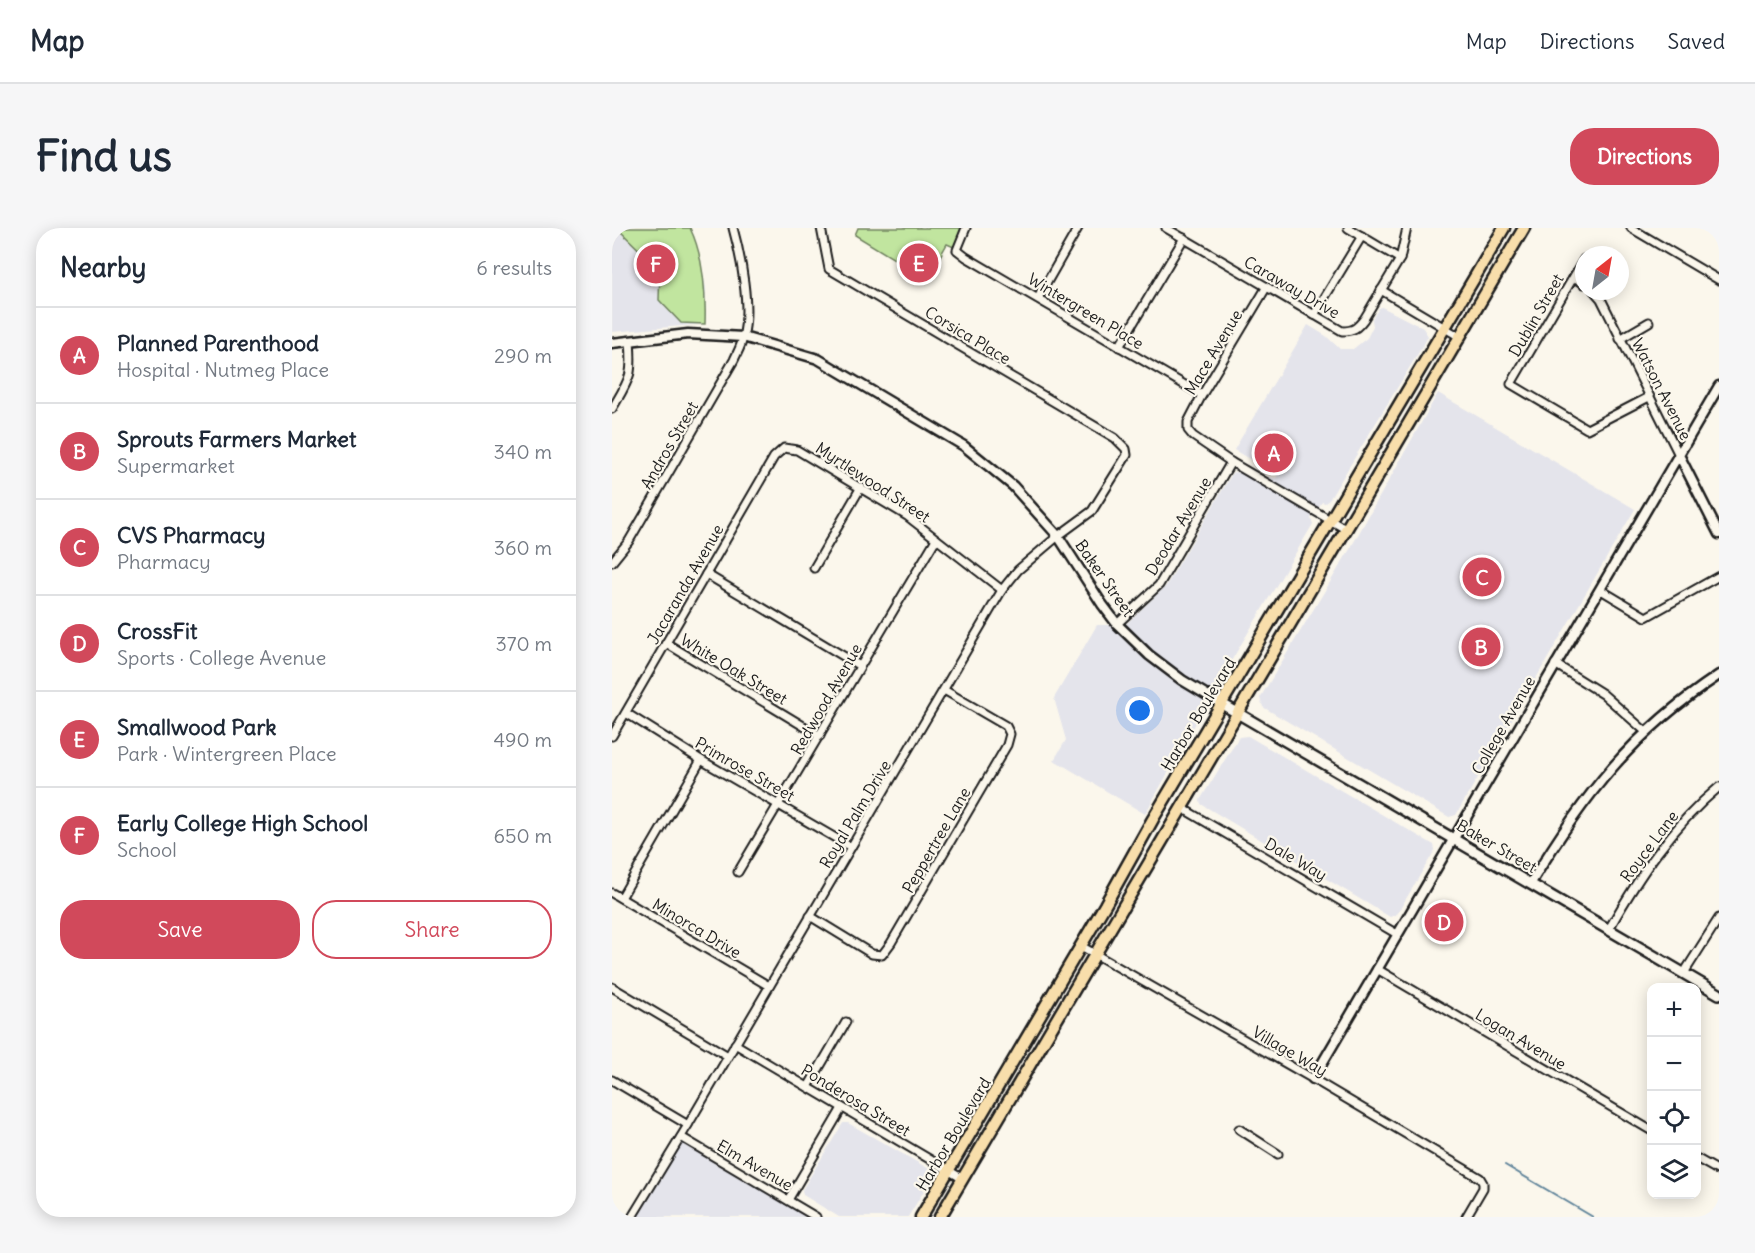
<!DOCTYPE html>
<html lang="en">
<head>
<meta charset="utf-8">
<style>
	body { margin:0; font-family:Delius,sans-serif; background:#f6f6f7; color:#1f2937 }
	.controls { position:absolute; right:18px; bottom:18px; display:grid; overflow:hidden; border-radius:12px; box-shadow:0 3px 15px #0003 }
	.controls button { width:54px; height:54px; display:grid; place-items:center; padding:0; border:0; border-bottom:2px solid #e0e1e3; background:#fff; color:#1f2937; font:30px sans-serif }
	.compass { position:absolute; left:963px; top:18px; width:54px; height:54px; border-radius:50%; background:#fff; box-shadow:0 3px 15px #0003; rotate:31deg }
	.you { position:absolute; left:528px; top:483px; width:21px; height:21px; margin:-15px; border:4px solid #fff; border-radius:50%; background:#1a73e8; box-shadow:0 0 0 9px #1a73e833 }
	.badge { display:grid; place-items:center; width:39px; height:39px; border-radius:50%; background:#d1495b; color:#fff; font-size:20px; font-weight:700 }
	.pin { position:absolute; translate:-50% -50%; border:3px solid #fff; box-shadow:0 2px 6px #0006 }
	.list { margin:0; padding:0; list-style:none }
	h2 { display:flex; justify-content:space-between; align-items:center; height:78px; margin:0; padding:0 24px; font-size:26px }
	h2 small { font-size:20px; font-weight:400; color:#747a83 }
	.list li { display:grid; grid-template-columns:39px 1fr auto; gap:18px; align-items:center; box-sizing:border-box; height:96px; padding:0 24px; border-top:2px solid #e0e1e3 }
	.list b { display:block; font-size:22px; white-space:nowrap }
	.list p { margin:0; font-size:20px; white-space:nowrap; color:#747a83 }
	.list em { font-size:20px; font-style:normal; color:#747a83 }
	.actions { display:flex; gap:12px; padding:18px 24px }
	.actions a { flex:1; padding:14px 0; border:2px solid #d1495b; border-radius:24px; text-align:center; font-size:21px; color:#d1495b }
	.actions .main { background:#d1495b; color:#fff }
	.icon { flex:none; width:33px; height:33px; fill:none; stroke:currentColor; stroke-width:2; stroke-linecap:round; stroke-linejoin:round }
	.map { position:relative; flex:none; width:1107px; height:989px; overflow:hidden; border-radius:24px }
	header { display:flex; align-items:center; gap:36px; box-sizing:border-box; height:84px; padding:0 30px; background:#fff; border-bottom:2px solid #e0e1e3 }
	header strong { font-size:28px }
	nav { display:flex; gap:33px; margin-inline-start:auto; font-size:21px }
	.intro { display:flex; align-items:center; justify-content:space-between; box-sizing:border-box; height:144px; padding:0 36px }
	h1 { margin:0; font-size:42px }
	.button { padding:15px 27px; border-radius:24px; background:#d1495b; color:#fff; font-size:21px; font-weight:700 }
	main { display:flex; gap:36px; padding:0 36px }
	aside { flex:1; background:#fff; border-radius:24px; box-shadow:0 3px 15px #0003 }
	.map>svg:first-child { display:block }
	.built { fill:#e4e4eb }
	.green { fill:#c1e59f; stroke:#6e805e; stroke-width:1.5 }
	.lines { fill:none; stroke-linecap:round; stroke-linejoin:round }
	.stream { stroke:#60849a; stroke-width:2 }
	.minor-casing { stroke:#1c1c1c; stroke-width:11 }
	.tertiary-casing { stroke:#1c1c1c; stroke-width:13 }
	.secondary-casing { stroke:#1c1c1c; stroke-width:14 }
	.primary-casing { stroke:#1c1c1c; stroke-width:15 }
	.minor { stroke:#fbf7ec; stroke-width:7 }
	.tertiary { stroke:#fbf7ec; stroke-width:8 }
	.secondary { stroke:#fbf7ec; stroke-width:9 }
	.primary { stroke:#f8deab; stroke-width:10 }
	.labels { text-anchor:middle; stroke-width:4.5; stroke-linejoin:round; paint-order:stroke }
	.street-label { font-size:16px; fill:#1c1c1c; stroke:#fbf7ec }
</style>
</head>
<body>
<header>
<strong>Map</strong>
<nav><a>Map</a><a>Directions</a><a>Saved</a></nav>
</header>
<div class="intro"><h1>Find us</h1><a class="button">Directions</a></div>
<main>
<aside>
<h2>Nearby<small>6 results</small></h2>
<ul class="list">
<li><span class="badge">A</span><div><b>Planned Parenthood</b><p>Hospital · Nutmeg Place</p></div><em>290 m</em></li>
<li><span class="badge">B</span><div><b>Sprouts Farmers Market</b><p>Supermarket</p></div><em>340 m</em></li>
<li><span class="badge">C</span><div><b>CVS Pharmacy</b><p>Pharmacy</p></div><em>360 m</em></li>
<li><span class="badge">D</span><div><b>CrossFit</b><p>Sports · College Avenue</p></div><em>370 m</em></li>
<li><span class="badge">E</span><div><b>Smallwood Park</b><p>Park · Wintergreen Place</p></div><em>490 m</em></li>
<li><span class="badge">F</span><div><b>Early College High School</b><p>School</p></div><em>650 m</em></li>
</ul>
<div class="actions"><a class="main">Save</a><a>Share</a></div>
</aside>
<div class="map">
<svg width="1107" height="989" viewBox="0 0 1107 989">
	<rect width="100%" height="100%" fill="#fbf7ec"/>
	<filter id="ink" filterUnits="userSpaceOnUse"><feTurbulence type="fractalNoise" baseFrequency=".0167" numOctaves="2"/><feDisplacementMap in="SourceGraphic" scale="12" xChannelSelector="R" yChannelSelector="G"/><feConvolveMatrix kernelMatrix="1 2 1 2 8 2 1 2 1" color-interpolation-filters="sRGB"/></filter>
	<g filter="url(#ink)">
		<g class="built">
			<path d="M0,0H78L83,11L94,60L93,96L0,104Z"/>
			<path d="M770,79L811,100L816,108L813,114L717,272L713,275L710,274L699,290L701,296L609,450L533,586L442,532L454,512L442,470L485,397H513L554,358L621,244L664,250L666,248L622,222L696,97L714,108L728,121H741L755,110L761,98L760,91L767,80Z"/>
			<path d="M826,165L1023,281L844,587L837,589L651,479L648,470L738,321Z"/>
			<path d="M636,508L822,617L823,622L785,686L778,689L589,576L588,572L627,509Z"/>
			<path d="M231,895H236L319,942L321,948L296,989H227L191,967L190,962Z"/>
			<path d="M70,916L178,976L199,989H26Z"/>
		</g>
		<g class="green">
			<path d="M5,0H78C92,29 94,64 93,96L69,95L47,72L48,42Z"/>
			<path d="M246,0H353L342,19L335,16L315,51L243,7Z"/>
		</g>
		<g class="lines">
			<path class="stream" d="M893,937L981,989"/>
			<defs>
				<g id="minor">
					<path d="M354,0L345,22L354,29L590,167"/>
					<path d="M554,0L730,103C742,103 745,100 752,91L788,31L795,0"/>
					<path d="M736,0L788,31"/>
					<path d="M1019,0L1107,52"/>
					<path d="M972,31L899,156L975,201L1037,169"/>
					<path d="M962,49L972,56"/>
					<path d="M654,60L590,167L576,194V202L581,208L619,234L735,302"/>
					<path d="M769,62L848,109"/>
					<path d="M982,63L989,71L1067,227"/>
					<path d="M426,70L466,0"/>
					<path d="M702,87L750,8"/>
					<path d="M1008,111L1037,94"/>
					<path d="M507,119L572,10"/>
					<path d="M0,181C18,150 21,149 18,113"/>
					<path d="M0,334L17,313L122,132C125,125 130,117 131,109C139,80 129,29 121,0"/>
					<path d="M202,340L249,259"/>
					<path d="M94,346L248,438"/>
					<path d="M989,362L1034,389L1107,348"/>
					<path d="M505,396L547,357L619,234"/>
					<path d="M54,415L208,508"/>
					<path d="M943,436L991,466L1034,504"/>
					<path d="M14,485L89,532L239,619"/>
					<path d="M0,508L162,229L172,220L185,222L295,288L390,362"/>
					<path d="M570,580L785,706"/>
					<path d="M126,644L324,311"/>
					<path d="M0,665L157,758"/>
					<path d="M9,670L89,532"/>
					<path d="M198,688L260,726L270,727L279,715L395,517L398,506L394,498L332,462"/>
					<path d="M997,701C1027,648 1060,598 1107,559"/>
					<path d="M469,718L701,851L868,950L871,955V960L854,989"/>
					<path d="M765,741L1040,903"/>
					<path d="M1072,745L1107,690"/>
					<path d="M0,759L116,828"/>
					<path d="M123,816L351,951"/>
					<path d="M0,852L76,897"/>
					<path d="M196,859L234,794"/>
					<path d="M627,901L666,926"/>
					<path d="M69,909L204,989"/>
					<path d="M1084,930L1107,943"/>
					<path d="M176,972L230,880"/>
					<path d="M20,989L76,897L390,362L406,342L446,308L480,283L515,227L514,221L503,210L217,41L209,0"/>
				</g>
				<g id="tertiary">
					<path d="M0,115L76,106L131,109L206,131L352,218L401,258L446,308L490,376L505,396L537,427L570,452L610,476"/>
					<path d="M1067,227L1107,306"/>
					<path d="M919,655C971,568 1021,504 1107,447"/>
					<path d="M701,851L1107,158"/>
				</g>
				<path id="secondary" d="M610,476L1107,766"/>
				<g id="primary">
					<path d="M309,989L493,677L541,591L892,0"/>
					<path d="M328,989L912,0"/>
				</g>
			</defs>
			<use href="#minor" class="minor-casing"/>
			<use href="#tertiary" class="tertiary-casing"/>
			<use href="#secondary" class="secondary-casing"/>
			<use href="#primary" class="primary-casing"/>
			<use href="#minor" class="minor"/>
			<use href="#tertiary" class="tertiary"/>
			<use href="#secondary" class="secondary"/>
			<use href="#primary" class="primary"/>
		</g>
	</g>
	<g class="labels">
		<g class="street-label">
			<text transform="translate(680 59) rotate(30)" y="6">Caraway Drive</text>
			<text transform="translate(474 83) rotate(31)" y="6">Wintergreen Place</text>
			<text transform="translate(924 87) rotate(-60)" y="6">Dublin Street</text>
			<text transform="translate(356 107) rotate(31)" y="6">Corsica Place</text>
			<text transform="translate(601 124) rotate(-59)" y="6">Mace Avenue</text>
			<text transform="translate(1050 161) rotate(63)" y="6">Watson Avenue</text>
			<text transform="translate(57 217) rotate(-60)" y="6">Andros Street</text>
			<text transform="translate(261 254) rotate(33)" y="6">Myrtlewood Street</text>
			<text transform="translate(566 298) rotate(-59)" y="6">Deodar Avenue</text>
			<text transform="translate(493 350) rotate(55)" y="6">Baker Street</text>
			<text transform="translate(73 356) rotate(-60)" y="6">Jacaranda Avenue</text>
			<text transform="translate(122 441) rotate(31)" y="6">White Oak Street</text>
			<text transform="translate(214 471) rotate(-60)" y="6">Redwood Avenue</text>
			<text transform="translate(586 486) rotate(-59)" y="6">Harbor Boulevard</text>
			<text transform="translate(891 497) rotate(-60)" y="6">College Avenue</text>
			<text transform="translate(133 541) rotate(30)" y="6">Primrose Street</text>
			<text transform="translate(243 586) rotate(-59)" y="6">Royal Palm Drive</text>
			<text transform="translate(324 612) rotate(-60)" y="6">Peppertree Lane</text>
			<text transform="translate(885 618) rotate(30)" y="6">Baker Street</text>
			<text transform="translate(1037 618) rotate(-53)" y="6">Royce Lane</text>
			<text transform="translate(684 631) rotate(30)" y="6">Dale Way</text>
			<text transform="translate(85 700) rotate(31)" y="6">Minorca Drive</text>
			<text transform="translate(909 811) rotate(31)" y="6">Logan Avenue</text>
			<text transform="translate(678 823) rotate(30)" y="6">Village Way</text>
			<text transform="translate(244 872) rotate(31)" y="6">Ponderosa Street</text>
			<text transform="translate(341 906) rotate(-59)" y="6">Harbor Boulevard</text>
			<text transform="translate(143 937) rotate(30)" y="6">Elm Avenue</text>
		</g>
	</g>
</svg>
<div class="controls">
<button>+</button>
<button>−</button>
<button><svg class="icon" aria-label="locate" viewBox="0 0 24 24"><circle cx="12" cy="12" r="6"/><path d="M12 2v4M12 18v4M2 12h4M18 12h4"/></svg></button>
<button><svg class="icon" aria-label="layers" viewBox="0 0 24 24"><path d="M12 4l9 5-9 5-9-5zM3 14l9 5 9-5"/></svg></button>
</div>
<svg class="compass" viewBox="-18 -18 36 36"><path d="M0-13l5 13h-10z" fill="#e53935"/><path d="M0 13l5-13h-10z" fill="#747a83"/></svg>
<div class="you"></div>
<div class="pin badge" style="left:662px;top:225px">A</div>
<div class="pin badge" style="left:869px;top:419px">B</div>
<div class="pin badge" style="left:870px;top:349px">C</div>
<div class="pin badge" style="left:832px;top:694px">D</div>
<div class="pin badge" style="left:307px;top:35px">E</div>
<div class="pin badge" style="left:44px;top:36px">F</div>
</div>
</main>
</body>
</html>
